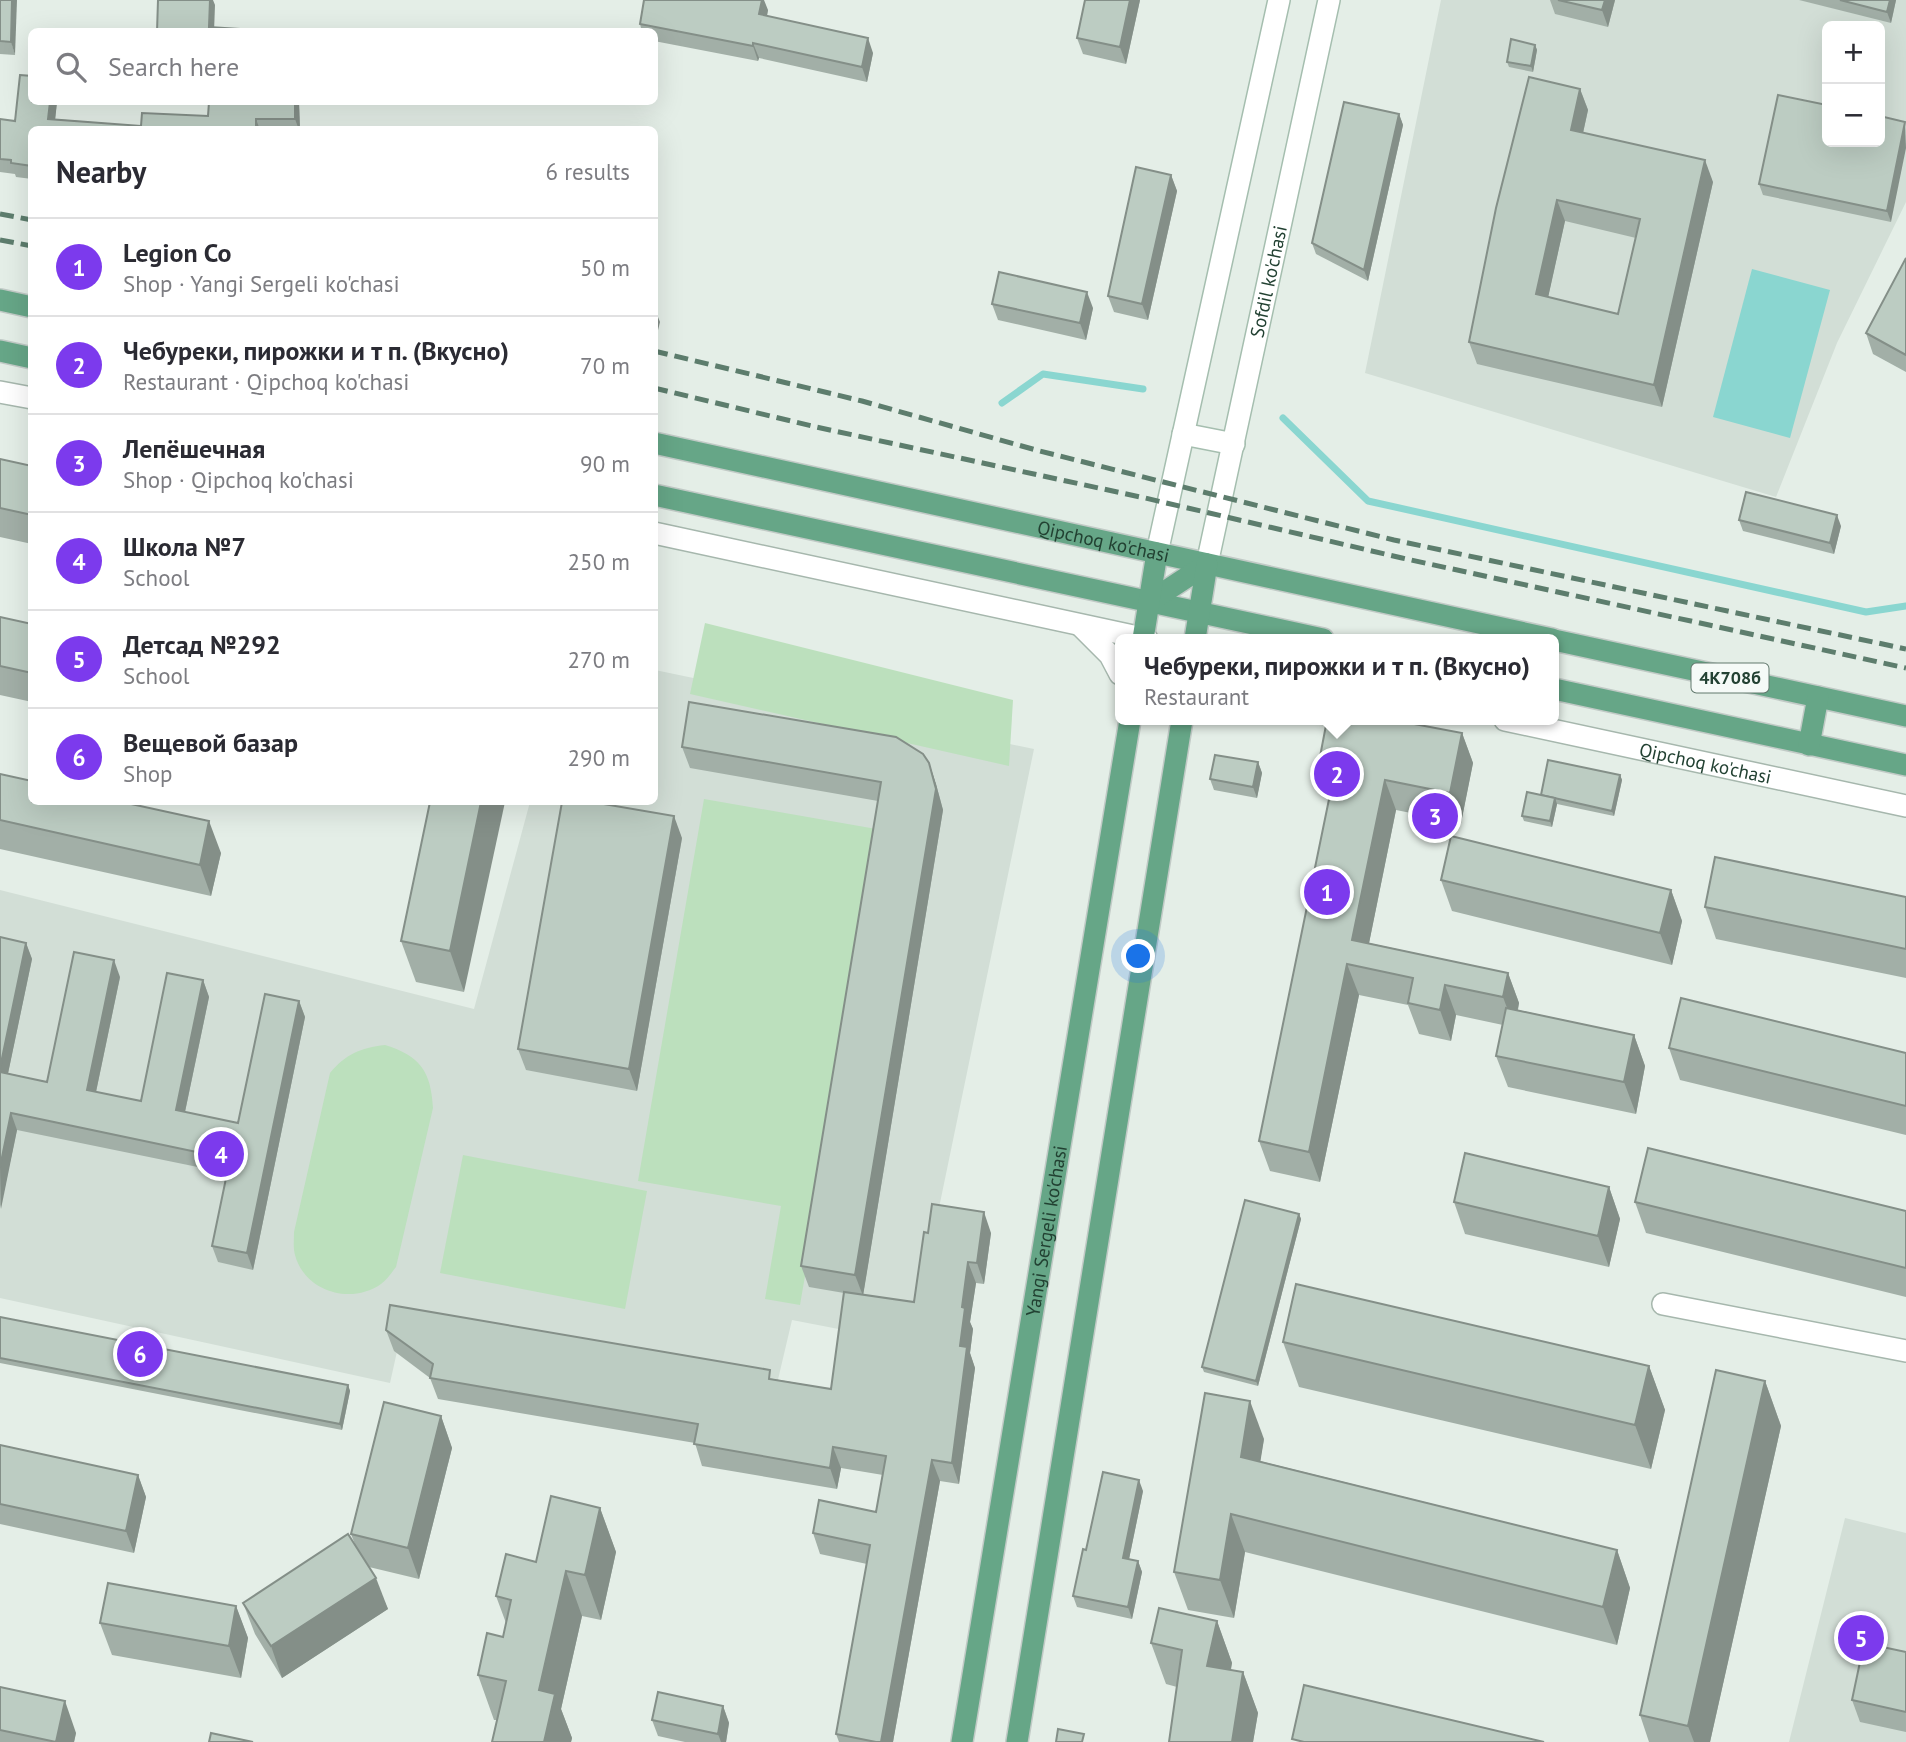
<!DOCTYPE html>
<html lang="en">
<head>
<meta charset="utf-8">
<style>
	body { margin:0; font-family:"PT Sans",sans-serif; background:#f7f7f7; color:#2b2b33 }
	.controls { position:absolute; right:21px; top:21px; display:grid; overflow:hidden; border-radius:10px; box-shadow:0 7px 28px #0002 }
	.controls button { width:63px; height:63px; display:grid; place-items:center; padding:0; border:0; border-bottom:2px solid #e1e1e2; background:#fff; color:#2b2b33; font:35px sans-serif }
	.you { position:absolute; left:1139px; top:957px; width:24px; height:24px; margin:-18px; border:5px solid #fff; border-radius:50%; background:#1a73e8; box-shadow:0 0 0 10px #1a73e833 }
	.badge { display:grid; place-items:center; width:46px; height:46px; border-radius:50%; background:#7c3aed; color:#fff; font-size:23px; font-weight:700 }
	.pin { position:absolute; translate:-50% -50%; border:4px solid #fff; box-shadow:0 2px 7px #0006 }
	.popup { position:absolute; left:1115px; top:634px; width:444px; height:91px; box-sizing:border-box; display:grid; place-content:center; border-radius:10px; background:#fff; filter:drop-shadow(0 2px 5px #0005); font-size:23px; white-space:nowrap; color:#7c7c81 }
	.popup b { font-size:26px; color:#2b2b33 }
	.popup::after { content:''; position:absolute; left:50%; top:100%; margin-left:-14px; border:14px solid transparent; border-top-color:#fff }
	.list { margin:0; padding:0; list-style:none }
	h2 { display:flex; justify-content:space-between; align-items:center; height:91px; margin:0; padding:0 28px; font-size:30px }
	h2 small { font-size:23px; font-weight:400; color:#7c7c81 }
	.list li { display:grid; grid-template-columns:46px 1fr auto; gap:21px; align-items:center; box-sizing:border-box; height:98px; padding:0 28px; border-top:2px solid #e1e1e2 }
	.list b { display:block; font-size:26px; white-space:nowrap }
	.list p { margin:0; font-size:23px; white-space:nowrap; color:#7c7c81 }
	.list em { font-size:23px; font-style:normal; color:#7c7c81 }
	.icon { flex:none; width:38px; height:38px; fill:none; stroke:currentColor; stroke-width:2; stroke-linecap:round; stroke-linejoin:round }
	.map { position:relative; flex:none; width:1906px; height:1742px; overflow:hidden }
	.search { position:absolute; background:#fff; box-shadow:0 7px 28px #0002; left:28px; top:28px; width:630px; height:77px; display:flex; align-items:center; gap:18px; box-sizing:border-box; padding:0 24px; border-radius:10px; color:#7c7c81; font-size:26px }
	.panel { position:absolute; background:#fff; box-shadow:0 7px 28px #0002; left:28px; top:126px; width:630px; height:679px; border-radius:10px }
	.map>svg:first-child { display:block }
	.built { fill:#d2ded6; fill-rule:evenodd }
	.green { fill:#bce0bd }
	.water { fill:#8ad6d0 }
	.lines { fill:none; stroke-linecap:round; stroke-linejoin:round }
	.stream { stroke:#8ad6d0; stroke-width:7 }
	.street-casing { stroke:#a6b7ad; stroke-width:24 }
	.secondary-casing { stroke:#a5beaf; stroke-width:24 }
	.primary-casing { stroke:#c1cac6; stroke-width:24 }
	.street { stroke:#fff; stroke-width:21 }
	.secondary { stroke:#fff; stroke-width:21 }
	.primary { stroke:#66a687; stroke-width:21 }
	.rail { stroke:#5d7d6d; stroke-width:5; stroke-dasharray:14 7; stroke-linecap:butt }
	.wall { fill:#a2afa7; fill-rule:evenodd }
	.shaded-wall { fill:#848f88 }
	.building { fill:#bcccc2; stroke:#848f88; stroke-width:2; fill-rule:evenodd }
	.labels { text-anchor:middle; stroke-width:7; stroke-linejoin:round; paint-order:stroke }
	.shield { fill:#f5faf7; stroke:#61786d; stroke-width:2 }
	.shield-label { font-size:18px; font-weight:bold; fill:#224132 }
	.street-label { font-size:19px; fill:#224132; stroke:#f5faf7 }
</style>
</head>
<body>
<div class="map">
<svg width="1906" height="1742" viewBox="0 0 1906 1742">
	<rect width="100%" height="100%" fill="#e4eee7"/>
	<g class="built">
		<path d="M1441,0H1906V202L1837,343L1776,497L1365,373ZM1827,26H1880V142H1827Z"/>
		<path d="M655,670L1034,749L911,1343L792,1320L772,1405L404,1320L390,1383L0,1298V890L474,1009L530,802H654Z"/>
		<path d="M1845,1518L1906,1533V1742H1789Z"/>
	</g>
	<g class="green">
		<path d="M705,623L1013,700L1009,766L690,694Z"/>
		<path d="M704,799L882,830L800,1305L765,1299L781,1206L638,1181Z"/>
		<path d="M385,1045C420,1056 431,1071 433,1108L396,1267C392,1272 387,1280 381,1284C351,1305 305,1292 295,1255C293,1248 294,1239 294,1232L330,1073C346,1054 360,1048 385,1045Z"/>
		<path d="M463,1155L647,1191L625,1309L440,1273Z"/>
	</g>
	<path class="water" d="M1752,269L1830,290L1790,438L1713,417Z"/>
	<g class="lines">
		<g class="stream">
			<path d="M1002,403L1043,374L1143,389"/>
			<path d="M1283,418L1368,501L1866,612L1906,606"/>
		</g>
		<defs>
			<g id="street">
				<path d="M0,392L32,398"/>
				<path d="M654,533L1147,639"/>
				<path d="M1081,626L1110,655L1120,674"/>
				<path id="s1" d="M1505,720L1906,806"/>
				<path d="M1663,1304L1906,1351"/>
			</g>
			<g id="secondary">
				<path d="M1183,434L1234,444"/>
				<path d="M1157,553L1279,0"/>
				<path id="s2" d="M1207,564L1329,0"/>
			</g>
			<g id="primary">
				<path d="M0,300L32,307"/>
				<path d="M0,351L32,358"/>
				<path id="s3" d="M654,443L1552,639"/>
				<path d="M654,495L1323,639"/>
				<path d="M1149,602L1207,564"/>
				<path d="M1143,639L1157,553"/>
				<path d="M1195,639L1207,564"/>
				<path d="M1554,640L1906,716"/>
				<path d="M1554,689L1906,765"/>
				<path d="M1809,745L1818,697"/>
				<path id="s4" d="M962,1742L1130,720"/>
				<path d="M1017,1742L1182,720"/>
			</g>
		</defs>
		<use href="#street" class="street-casing"/>
		<use href="#secondary" class="secondary-casing"/>
		<use href="#primary" class="primary-casing"/>
		<use href="#street" class="street"/>
		<use href="#secondary" class="secondary"/>
		<use href="#primary" class="primary"/>
		<g class="rail">
			<path d="M0,214L32,220"/>
			<path d="M0,240L32,246"/>
			<path d="M654,351L862,401L1036,450L1394,540L1906,649"/>
			<path d="M654,388L816,427L1145,498L1402,558L1906,668"/>
		</g>
	</g>
	<g class="wall">
		<path d="M0,0L15,55L0,54Z"/>
		<path d="M1140,0L1126,64L1083,54L1077,38Z"/>
		<path d="M1550,0H1615L1608,27L1555,14Z"/>
		<path d="M1799,0H1896L1891,23Z"/>
		<path d="M768,10L767,16L873,53L867,82L759,58L758,61L654,41V32H642L640,24Z"/>
		<path d="M1535,45L1537,50L1533,72L1509,67L1507,62Z"/>
		<path d="M1580,89L1588,110L1583,133L1713,182L1662,407L1477,364L1469,342ZM1565,221L1636,238L1618,314L1548,297Z"/>
		<path d="M57,102L55,119L141,126L208,116L209,102H299L300,130H32V179L16,177L15,174L0,172V119L15,121Z"/>
		<path d="M1399,114L1403,125L1368,281L1316,254L1312,243Z"/>
		<path d="M1880,142L1891,222L1763,195L1759,184Z"/>
		<path d="M1171,175L1177,191L1148,320L1114,312L1108,296Z"/>
		<path d="M1906,258V372L1873,354L1866,333Z"/>
		<path d="M992,304L1093,308L1086,340L998,320Z"/>
		<path d="M0,459L32,466V544L0,537Z"/>
		<path d="M1739,520L1841,526L1834,554L1743,531Z"/>
		<path d="M0,617L32,624V702L0,695Z"/>
		<path d="M1462,733L1473,763L1461,823L1396,810L1369,943L1508,973L1519,1003L1518,1010L1634,1035L1645,1066L1636,1114L1508,1087L1496,1056L1503,1025L1456,1015L1451,1041L1419,1034L1408,1005L1359,995L1320,1182L1270,1171L1259,1141L1330,797L1318,767Z"/>
		<path d="M682,747L929,763L936,784L943,810L863,1295L914,1302L928,1233H991L984,1284L976,1283L970,1322L973,1329L970,1353L975,1368L959,1484L940,1481L893,1742H839L836,1734L867,1564L820,1554L813,1533L876,1512L883,1475L841,1468L837,1489L702,1466L695,1443L438,1399L430,1378L394,1351L386,1330L774,1379L831,1389L844,1293L809,1287L801,1266L878,801L690,768Z"/>
		<path d="M1258,762L1262,773L1257,798L1214,790L1210,779Z"/>
		<path d="M0,774L221,853L211,896L0,849Z"/>
		<path d="M1620,775L1622,780L1614,816L1557,804L1552,827L1524,821L1522,816L1541,795Z"/>
		<path d="M430,802L464,992L416,982L401,941Z"/>
		<path d="M682,838L637,1091L526,1070L518,1049Z"/>
		<path d="M1441,880L1671,890L1682,921L1672,965L1452,911Z"/>
		<path d="M1906,897V978L1716,939L1705,907Z"/>
		<path d="M0,937L26,943L32,959L8,1073L47,1082L120,977L96,1092L141,1101L203,980L209,997L185,1112L238,1123L299,1001L305,1017L253,1270L218,1262L212,1246L227,1173L17,1130L0,1209Z"/>
		<path d="M1669,1048L1906,1053V1135L1680,1080Z"/>
		<path d="M1609,1187L1620,1219L1609,1267L1465,1234L1454,1202Z"/>
		<path d="M1635,1202L1906,1211V1297L1646,1233Z"/>
		<path d="M1299,1214L1301,1219L1258,1386L1204,1372L1202,1367Z"/>
		<path d="M0,1317L348,1385L350,1391L342,1430L0,1363Z"/>
		<path d="M1283,1342L1649,1366L1665,1410L1651,1469L1299,1387Z"/>
		<path d="M1765,1381L1781,1426L1710,1742H1649L1640,1715Z"/>
		<path d="M441,1416L452,1448L419,1579L369,1567L388,1609L282,1678L255,1634L243,1603L356,1547L351,1534Z"/>
		<path d="M1264,1439L1260,1461L1617,1550L1630,1588L1617,1645L1245,1552L1234,1618L1188,1610L1174,1572Z"/>
		<path d="M0,1445L138,1475L146,1497L134,1553L0,1524Z"/>
		<path d="M1143,1491L1129,1559L1138,1561L1142,1572L1132,1619L1077,1607L1073,1596L1086,1550Z"/>
		<path d="M600,1508L616,1552L601,1620L582,1616L561,1709L572,1738L571,1742H492L497,1720H494L478,1675L503,1637L506,1623L496,1596Z"/>
		<path d="M236,1606L248,1638L241,1678L112,1655L100,1623Z"/>
		<path d="M1217,1621L1232,1663L1231,1670L1243,1672L1258,1713L1253,1742H1169L1177,1687L1166,1684L1151,1643Z"/>
		<path d="M1906,1652V1732L1860,1722L1852,1700Z"/>
		<path d="M0,1687L76,1733L74,1742H0Z"/>
		<path d="M723,1706L729,1723L726,1742H685L658,1736L652,1720Z"/>
	</g>
	<g class="shaded-wall">
		<path d="M12,0H17L15,55L11,42Z"/>
		<path d="M210,0H213L215,5L214,32L209,27Z"/>
		<path d="M762,0H764L768,10L764,29L759,14Z"/>
		<path d="M1130,0H1140L1126,64L1120,47Z"/>
		<path d="M1605,0H1615L1608,27L1602,10Z"/>
		<path d="M1890,0H1896L1891,23L1887,12Z"/>
		<path d="M868,38L873,53L867,82L862,67Z"/>
		<path d="M753,43L759,58L758,61L753,46Z"/>
		<path d="M1535,45L1537,50L1533,72L1531,66Z"/>
		<path d="M1580,89L1588,110L1579,151L1571,130Z"/>
		<path d="M50,102H57L54,130L48,119Z"/>
		<path d="M295,102H299L300,130H299L295,119Z"/>
		<path d="M1399,114L1403,125L1368,281L1364,270Z"/>
		<path d="M256,119L260,130H256Z"/>
		<path d="M1905,122L1906,148L1891,222L1887,211Z"/>
		<path d="M1705,160L1713,182L1662,407L1654,385Z"/>
		<path d="M1171,175L1177,191L1148,320L1142,304Z"/>
		<path d="M1557,200L1565,221L1544,316L1536,294Z"/>
		<path d="M1087,292L1093,308L1086,340L1080,323Z"/>
		<path d="M654,307L660,322L654,347Z"/>
		<path d="M1837,515L1841,526L1834,554L1830,543Z"/>
		<path d="M1462,733L1473,763L1461,823L1450,793Z"/>
		<path d="M1258,762L1262,773L1257,798L1253,787Z"/>
		<path d="M929,763L936,784L943,810L863,1296L855,1275Z"/>
		<path d="M1620,775L1622,780L1614,816L1612,811Z"/>
		<path d="M1385,780L1396,810L1364,968L1352,940Z"/>
		<path d="M1555,798L1557,804L1552,827L1550,821Z"/>
		<path d="M481,802H505L464,992L450,951Z"/>
		<path d="M674,816L682,838L637,1091L629,1069Z"/>
		<path d="M209,821L221,853L211,896L200,865Z"/>
		<path d="M1671,890L1682,921L1672,965L1660,933Z"/>
		<path d="M26,943L32,959L5,1088L0,1074V1068Z"/>
		<path d="M114,960L120,977L93,1106L87,1090Z"/>
		<path d="M1347,964L1359,995L1320,1182L1309,1152Z"/>
		<path d="M1508,973L1519,1003L1514,1027L1503,997Z"/>
		<path d="M203,980L209,997L182,1126L176,1110Z"/>
		<path d="M1445,985L1456,1015L1451,1041L1440,1010Z"/>
		<path d="M299,1001L305,1017L253,1270L247,1253Z"/>
		<path d="M1634,1035L1645,1066L1636,1114L1624,1082Z"/>
		<path d="M11,1113L17,1130L1,1209L0,1167Z"/>
		<path d="M1609,1187L1620,1219L1609,1267L1598,1236Z"/>
		<path d="M984,1212L991,1233L984,1284L977,1263Z"/>
		<path d="M1299,1214L1301,1219L1258,1386L1256,1381Z"/>
		<path d="M968,1262L976,1283L970,1322L973,1329L970,1353L975,1368L959,1484L952,1463L962,1307Z"/>
		<path d="M1649,1366L1665,1410L1651,1469L1635,1425Z"/>
		<path d="M1765,1381L1781,1426L1710,1742H1694L1688,1726Z"/>
		<path d="M348,1385L350,1391L342,1430L340,1424Z"/>
		<path d="M1250,1401L1264,1439L1255,1495L1241,1457Z"/>
		<path d="M441,1416L452,1448L419,1579L408,1548Z"/>
		<path d="M833,1447L841,1468L837,1489L830,1468Z"/>
		<path d="M932,1460L940,1481L893,1742H881Z"/>
		<path d="M138,1475L146,1497L134,1553L126,1531Z"/>
		<path d="M1139,1480L1143,1491L1127,1569L1123,1558Z"/>
		<path d="M600,1508L616,1552L601,1620L585,1575Z"/>
		<path d="M1231,1514L1245,1552L1234,1618L1220,1580Z"/>
		<path d="M1617,1550L1630,1588L1617,1645L1603,1607Z"/>
		<path d="M1138,1561L1142,1572L1132,1619L1128,1607Z"/>
		<path d="M566,1571L582,1616L561,1709L572,1738L571,1742H544L539,1690Z"/>
		<path d="M376,1578L388,1609L282,1678L271,1646Z"/>
		<path d="M236,1606L248,1638L241,1678L229,1646Z"/>
		<path d="M1217,1621L1232,1663L1222,1708L1207,1666Z"/>
		<path d="M1243,1672L1258,1713L1253,1742H1232Z"/>
		<path d="M65,1701L76,1733L74,1742H56Z"/>
		<path d="M723,1706L729,1723L726,1742H721L718,1734Z"/>
	</g>
	<g class="building">
		<path d="M0,0H12L11,42L0,41Z"/>
		<path d="M158,0H210L209,27L257,30V32H157Z"/>
		<path d="M644,0H762L759,14L868,38L862,67L753,43V46L640,24Z"/>
		<path d="M1085,0H1130L1120,47L1077,38Z"/>
		<path d="M1558,0H1605L1602,10Z"/>
		<path d="M1840,0H1890L1887,12Z"/>
		<path d="M1511,39L1535,45L1531,66L1507,62Z"/>
		<path d="M20,75L32,76V102H50L48,119L141,126L142,113L208,116L209,102H295V119H256V130H32V166L11,163V160L0,159V119L15,121Z"/>
		<path d="M1529,77L1580,89L1571,130L1705,160L1654,385L1469,342L1496,208ZM1557,200L1640,219L1618,314L1536,294Z"/>
		<path d="M1778,95L1827,105V142H1880V116L1905,122L1887,211L1759,184Z"/>
		<path d="M1344,102L1399,114L1364,270L1312,243Z"/>
		<path d="M1136,167L1171,175L1142,304L1108,296Z"/>
		<path d="M1906,258V355L1866,333Z"/>
		<path d="M999,272L1087,292L1080,323L992,304Z"/>
		<path d="M0,459L32,466V515L0,508Z"/>
		<path d="M1746,492L1837,515L1830,543L1739,520Z"/>
		<path d="M0,617L32,624V673L0,666Z"/>
		<path d="M689,702L896,737L923,754L929,763L936,789L855,1275L801,1266L881,782L682,747Z"/>
		<path d="M1327,720H1393L1462,733L1450,793L1385,780L1352,940L1508,973L1503,997L1445,985L1440,1010L1408,1003L1413,978L1347,964L1309,1152L1259,1141L1335,770L1318,767Z"/>
		<path d="M1215,755L1258,762L1253,787L1210,779Z"/>
		<path d="M1548,760L1620,775L1612,811L1541,795Z"/>
		<path d="M0,774L32,781V802H122L209,821L200,865L0,820Z"/>
		<path d="M1527,792L1555,798L1550,821L1522,816Z"/>
		<path d="M430,802H481L450,951L401,941Z"/>
		<path d="M562,802H592L674,816L629,1069L518,1049Z"/>
		<path d="M1451,836L1671,890L1660,933L1441,880Z"/>
		<path d="M1715,857L1906,897V949L1705,907Z"/>
		<path d="M0,937L26,943L0,1068Z"/>
		<path d="M74,952L114,960L87,1090L141,1101L167,973L203,980L176,1110L238,1123L265,994L299,1001L247,1253L212,1246L230,1159L11,1113L0,1167V1072L47,1082Z"/>
		<path d="M1681,998L1906,1053V1106L1669,1048Z"/>
		<path d="M1506,1008L1634,1035L1624,1082L1496,1056Z"/>
		<path d="M1648,1148L1906,1211V1268L1635,1202Z"/>
		<path d="M1465,1153L1609,1187L1598,1236L1454,1202Z"/>
		<path d="M1245,1200L1299,1214L1256,1381L1202,1367Z"/>
		<path d="M932,1204L984,1212L977,1263L968,1262L962,1307L965,1308L960,1346L967,1347L952,1463L932,1460L881,1742H876L836,1734L870,1545L813,1533L819,1500L876,1512L886,1456L833,1447L830,1468L694,1444L698,1424L430,1378L433,1364L386,1330L390,1305L770,1370L769,1379L831,1389L844,1292L914,1302L924,1232L928,1233Z"/>
		<path d="M1296,1284L1649,1366L1635,1425L1283,1342Z"/>
		<path d="M0,1317L348,1385L340,1424L0,1358Z"/>
		<path d="M1716,1370L1765,1381L1688,1726L1640,1715Z"/>
		<path d="M1205,1393L1250,1401L1241,1457L1617,1550L1603,1607L1231,1514L1220,1580L1174,1572Z"/>
		<path d="M384,1402L441,1416L408,1548L351,1534Z"/>
		<path d="M0,1445L138,1475L126,1531L0,1504Z"/>
		<path d="M1103,1472L1139,1480L1123,1558L1138,1561L1128,1607L1073,1596L1083,1549L1086,1550Z"/>
		<path d="M551,1496L600,1508L585,1575L566,1571L539,1690L555,1694L544,1742H492L506,1681L478,1675L487,1633L503,1637L511,1600L496,1596L506,1554L536,1562Z"/>
		<path d="M348,1534L376,1578L271,1646L243,1603Z"/>
		<path d="M108,1583L236,1606L229,1646L100,1623Z"/>
		<path d="M1159,1608L1217,1621L1207,1666L1243,1672L1232,1742H1169L1182,1650L1151,1643Z"/>
		<path d="M1864,1643L1906,1652V1712L1852,1700Z"/>
		<path d="M1304,1685L1544,1742H1304L1292,1739Z"/>
		<path d="M0,1687L65,1701L56,1742L0,1730Z"/>
		<path d="M658,1692L723,1706L718,1734L652,1720Z"/>
		<path d="M1058,1729L1084,1734L1082,1742H1056Z"/>
		<path d="M211,1733L253,1742H209Z"/>
	</g>
	<g class="labels">
		<rect class="shield" x="1691.5" y="663.5" width="77" height="29" rx="5"/>
		<g class="shield-label">
			<text x="1730" y="684">4К708б</text>
		</g>
		<g class="street-label">
			<text dy="7" stroke="none"><textPath href="#s2" startOffset="289">Sofdil ko'chasi</textPath></text>
			<text dy="7" stroke="none"><textPath href="#s3" startOffset="460">Qipchoq ko'chasi</textPath></text>
			<text dy="7" stroke="none"><textPath href="#s1" startOffset="205">Qipchoq ko'chasi</textPath></text>
			<text dy="7" stroke="none"><textPath href="#s4" startOffset="518">Yangi Sergeli ko'chasi</textPath></text>
		</g>
	</g>
</svg>
<div class="controls">
<button>+</button>
<button>−</button>
</div>
<div class="you"></div>
<div class="pin badge" style="left:1327px;top:892px">1</div>
<div class="pin badge" style="left:1337px;top:774px">2</div>
<div class="popup"><b>Чебуреки, пирожки и т п. (Вкусно)</b>Restaurant</div>
<div class="pin badge" style="left:1435px;top:816px">3</div>
<div class="pin badge" style="left:221px;top:1154px">4</div>
<div class="pin badge" style="left:1861px;top:1638px">5</div>
<div class="pin badge" style="left:140px;top:1354px">6</div>
<div class="search"><svg class="icon" aria-label="search" viewBox="0 0 24 24"><circle cx="10" cy="10" r="6"/><path d="M15 15l6 6"/></svg>Search here</div>
<section class="panel">
<h2>Nearby<small>6 results</small></h2>
<ul class="list">
<li><span class="badge">1</span><div><b>Legion Co</b><p>Shop · Yangi Sergeli ko'chasi</p></div><em>50 m</em></li>
<li><span class="badge">2</span><div><b>Чебуреки, пирожки и т п. (Вкусно)</b><p>Restaurant · Qipchoq ko'chasi</p></div><em>70 m</em></li>
<li><span class="badge">3</span><div><b>Лепёшечная</b><p>Shop · Qipchoq ko'chasi</p></div><em>90 m</em></li>
<li><span class="badge">4</span><div><b>Школа №7</b><p>School</p></div><em>250 m</em></li>
<li><span class="badge">5</span><div><b>Детсад №292</b><p>School</p></div><em>270 m</em></li>
<li><span class="badge">6</span><div><b>Вещевой базар</b><p>Shop</p></div><em>290 m</em></li>
</ul>
</section>
</div>
</body>
</html>
